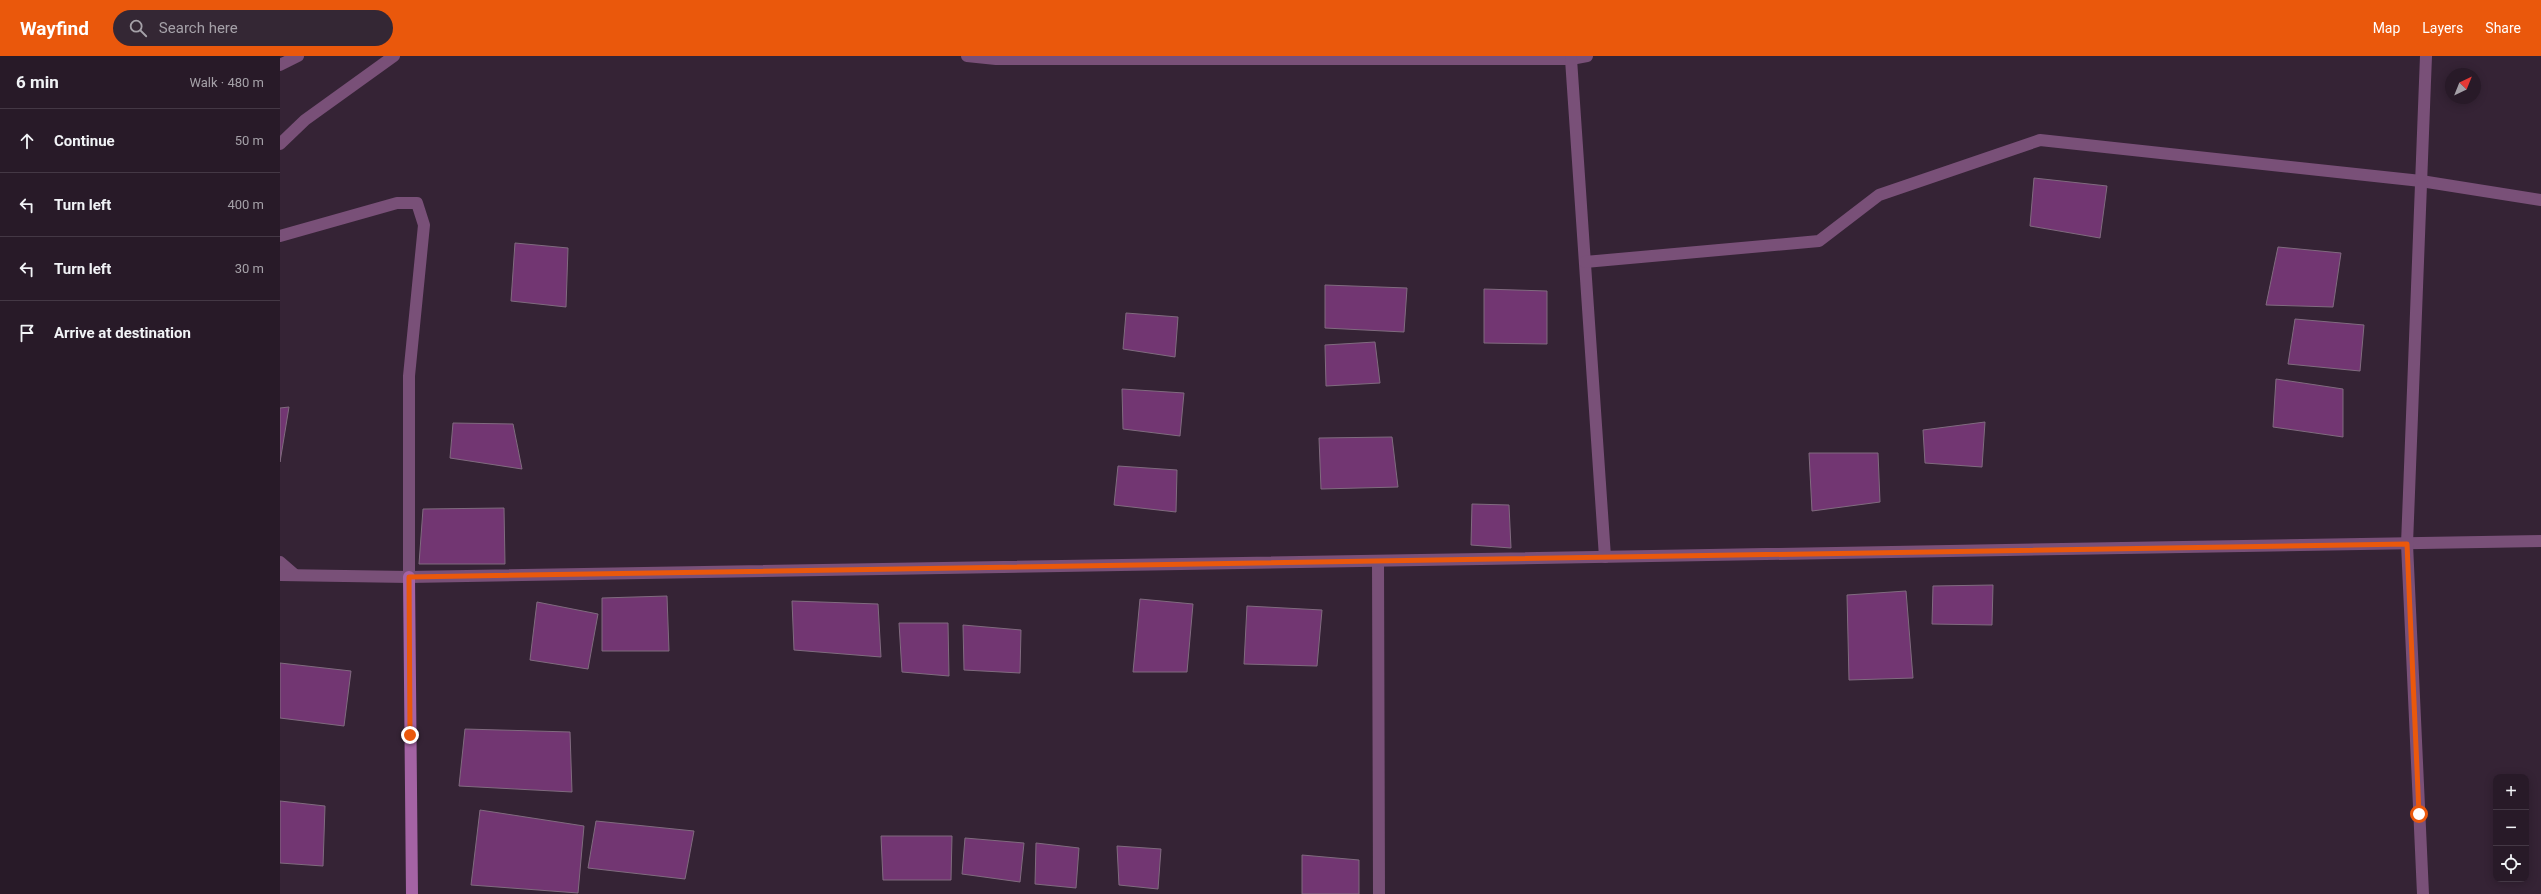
<!DOCTYPE html>
<html lang="en">
<head>
<meta charset="utf-8">
<style>
	body { margin:0; font-family:Roboto,sans-serif; background:#342734; color:#f1f3f6 }
	.controls { position:absolute; right:12px; bottom:12px; display:grid; overflow:hidden; border-radius:8px; box-shadow:0 2px 10px #0003 }
	.controls button { width:36px; height:36px; display:grid; place-items:center; padding:0; border:0; border-bottom:1px solid #443845; background:#281a28; color:#f1f3f6; font:20px sans-serif }
	.compass { position:absolute; left:2165px; top:12px; width:36px; height:36px; border-radius:50%; background:#281a28; box-shadow:0 2px 10px #0003; rotate:43deg }
	.stop { position:absolute; width:12px; height:12px; margin:-9px; border:3px solid #ea580c; border-radius:50%; background:#fff }
	.stop.end { background:#ea580c; border-color:#fff; box-shadow:0 1px 4px #0008 }
	.list { margin:0; padding:0; list-style:none }
	h2 { display:flex; justify-content:space-between; align-items:center; height:52px; margin:0; padding:0 16px; font-size:17px }
	h2 small { font-size:13px; font-weight:400; color:#a5a1a8 }
	.list li { display:grid; grid-template-columns:26px 1fr auto; gap:12px; align-items:center; box-sizing:border-box; height:64px; padding:0 16px; border-top:1px solid #443845 }
	.list b { display:block; font-size:15px; white-space:nowrap }
	.list em { font-size:13px; font-style:normal; color:#a5a1a8 }
	.icon { flex:none; width:22px; height:22px; fill:none; stroke:currentColor; stroke-width:2; stroke-linecap:round; stroke-linejoin:round }
	.map { position:relative; flex:none; width:2261px; height:838px; overflow:hidden }
	header { display:flex; align-items:center; gap:24px; box-sizing:border-box; height:56px; padding:0 20px; background:#ea580c; color:#fff }
	header strong { font-size:19px }
	nav { display:flex; gap:22px; margin-inline-start:auto; font-size:14px }
	.search { width:280px; height:36px; background:#342734; display:flex; align-items:center; gap:10px; box-sizing:border-box; padding:0 14px; border-radius:22px; color:#a5a1a8; font-size:15px }
	main { display:flex }
	aside { flex:1; background:#281a28 }
	.map>svg:first-child { display:block }
	.building { fill:#723672; stroke:#806b7f }
	.lines { fill:none; stroke-linecap:round; stroke-linejoin:round }
	.street { stroke:#795078; stroke-width:12 }
	.secondary { stroke:#a463a4; stroke-width:12 }
	.route { stroke:#ea580c; stroke-width:5 }
</style>
</head>
<body>
<header>
<strong>Wayfind</strong>
<div class="search"><svg class="icon" aria-label="search" viewBox="0 0 24 24"><circle cx="10" cy="10" r="6"/><path d="M15 15l6 6"/></svg>Search here</div>
<nav><a>Map</a><a>Layers</a><a>Share</a></nav>
</header>
<main>
<aside>
<h2>6 min<small>Walk · 480 m</small></h2>
<ul class="list">
<li><svg class="icon" aria-label="ahead" viewBox="0 0 24 24"><path d="M12 20V5M6 11l6-6 6 6"/></svg><div><b>Continue</b></div><em>50 m</em></li>
<li><svg class="icon" aria-label="left" viewBox="0 0 24 24"><path d="M17 20v-9H6M10 6l-5 5 5 5"/></svg><div><b>Turn left</b></div><em>400 m</em></li>
<li><svg class="icon" aria-label="left" viewBox="0 0 24 24"><path d="M17 20v-9H6M10 6l-5 5 5 5"/></svg><div><b>Turn left</b></div><em>30 m</em></li>
<li><svg class="icon" aria-label="arrive" viewBox="0 0 24 24"><path d="M6 21V4h12l-3 4 3 4H6"/></svg><div><b>Arrive at destination</b></div></li>
</ul>
</aside>
<div class="map">
<svg width="2261" height="838" viewBox="0 0 2261 838">
	<rect width="100%" height="100%" fill="#352335"/>
	<g class="building">
		<path d="M1754,122L1827,130L1820,182L1750,170Z"/>
		<path d="M235,187L288,192L286,251L231,245Z"/>
		<path d="M1998,191L2061,197L2053,251L1986,249Z"/>
		<path d="M1045,229L1127,232L1124,276L1045,272Z"/>
		<path d="M1204,233L1267,235V288L1204,287Z"/>
		<path d="M846,257L898,261L895,301L843,293Z"/>
		<path d="M2015,263L2084,269L2080,315L2008,308Z"/>
		<path d="M1095,286L1100,327L1046,330L1045,289Z"/>
		<path d="M1996,323L2063,333V381L1993,371Z"/>
		<path d="M842,333L904,337L900,380L843,373Z"/>
		<path d="M9,351L0,406V352Z"/>
		<path d="M1705,366L1702,411L1645,407L1643,374Z"/>
		<path d="M173,367L233,368L242,413L170,402Z"/>
		<path d="M1112,381L1118,431L1041,433L1039,382Z"/>
		<path d="M1529,397H1598L1600,446L1532,455Z"/>
		<path d="M838,410L897,414L896,456L834,449Z"/>
		<path d="M1192,448L1229,449L1231,492L1191,489Z"/>
		<path d="M224,452L225,508H139L143,453Z"/>
		<path d="M1713,529L1712,569L1652,568L1653,530Z"/>
		<path d="M1626,535L1633,622L1569,624L1567,539Z"/>
		<path d="M387,540L389,595H322V542Z"/>
		<path d="M860,543L913,548L907,616H853Z"/>
		<path d="M512,545L598,548L601,601L514,594Z"/>
		<path d="M257,546L318,558L308,613L250,604Z"/>
		<path d="M967,550L1042,554L1037,610L964,608Z"/>
		<path d="M619,567H668L669,620L622,616Z"/>
		<path d="M683,569L741,574L740,617L684,614Z"/>
		<path d="M0,607L71,615L64,670L0,662Z"/>
		<path d="M185,673L290,676L292,736L179,730Z"/>
		<path d="M0,745L45,750L43,810L0,807Z"/>
		<path d="M200,754L304,770L298,837L191,829Z"/>
		<path d="M316,765L414,775L405,823L308,812Z"/>
		<path d="M601,780H672L671,824H603Z"/>
		<path d="M685,782L744,787L740,826L682,818Z"/>
		<path d="M756,787L799,792L796,832L755,828Z"/>
		<path d="M837,790L881,793L878,833L839,829Z"/>
		<path d="M1022,799L1079,804V838H1022Z"/>
	</g>
	<g class="lines">
		<g class="street">
			<path d="M687,0L716,3H1291L1307,0"/>
			<path d="M1291,3L1325,501"/>
			<path d="M0,9L18,0"/>
			<path d="M0,88L25,64L114,0"/>
			<path d="M0,180L117,147H137L144,169L129,320V521"/>
			<path d="M1305,206L1539,185L1599,139L1760,84L2141,125L2261,144"/>
			<path d="M1098,505L1099,838"/>
			<path d="M0,506L15,519"/>
			<path d="M0,519L129,521L2261,485"/>
			<path d="M2143,838L2127,488L2146,0"/>
		</g>
		<path class="secondary" d="M129,521L132,838"/>
	</g>
	<g class="lines">
		<path class="route" d="M130,679L129,521L2127,488L2139,758"/>
	</g>
</svg>
<div class="controls">
<button>+</button>
<button>−</button>
<button><svg class="icon" aria-label="locate" viewBox="0 0 24 24"><circle cx="12" cy="12" r="6"/><path d="M12 2v4M12 18v4M2 12h4M18 12h4"/></svg></button>
</div>
<svg class="compass" viewBox="-18 -18 36 36"><path d="M0-13l5 13h-10z" fill="#e53935"/><path d="M0 13l5-13h-10z" fill="#a5a1a8"/></svg>
<div class="stop" style="left:2139px;top:758px"></div>
<div class="stop end" style="left:130px;top:679px"></div>
</div>
</main>
</body>
</html>
